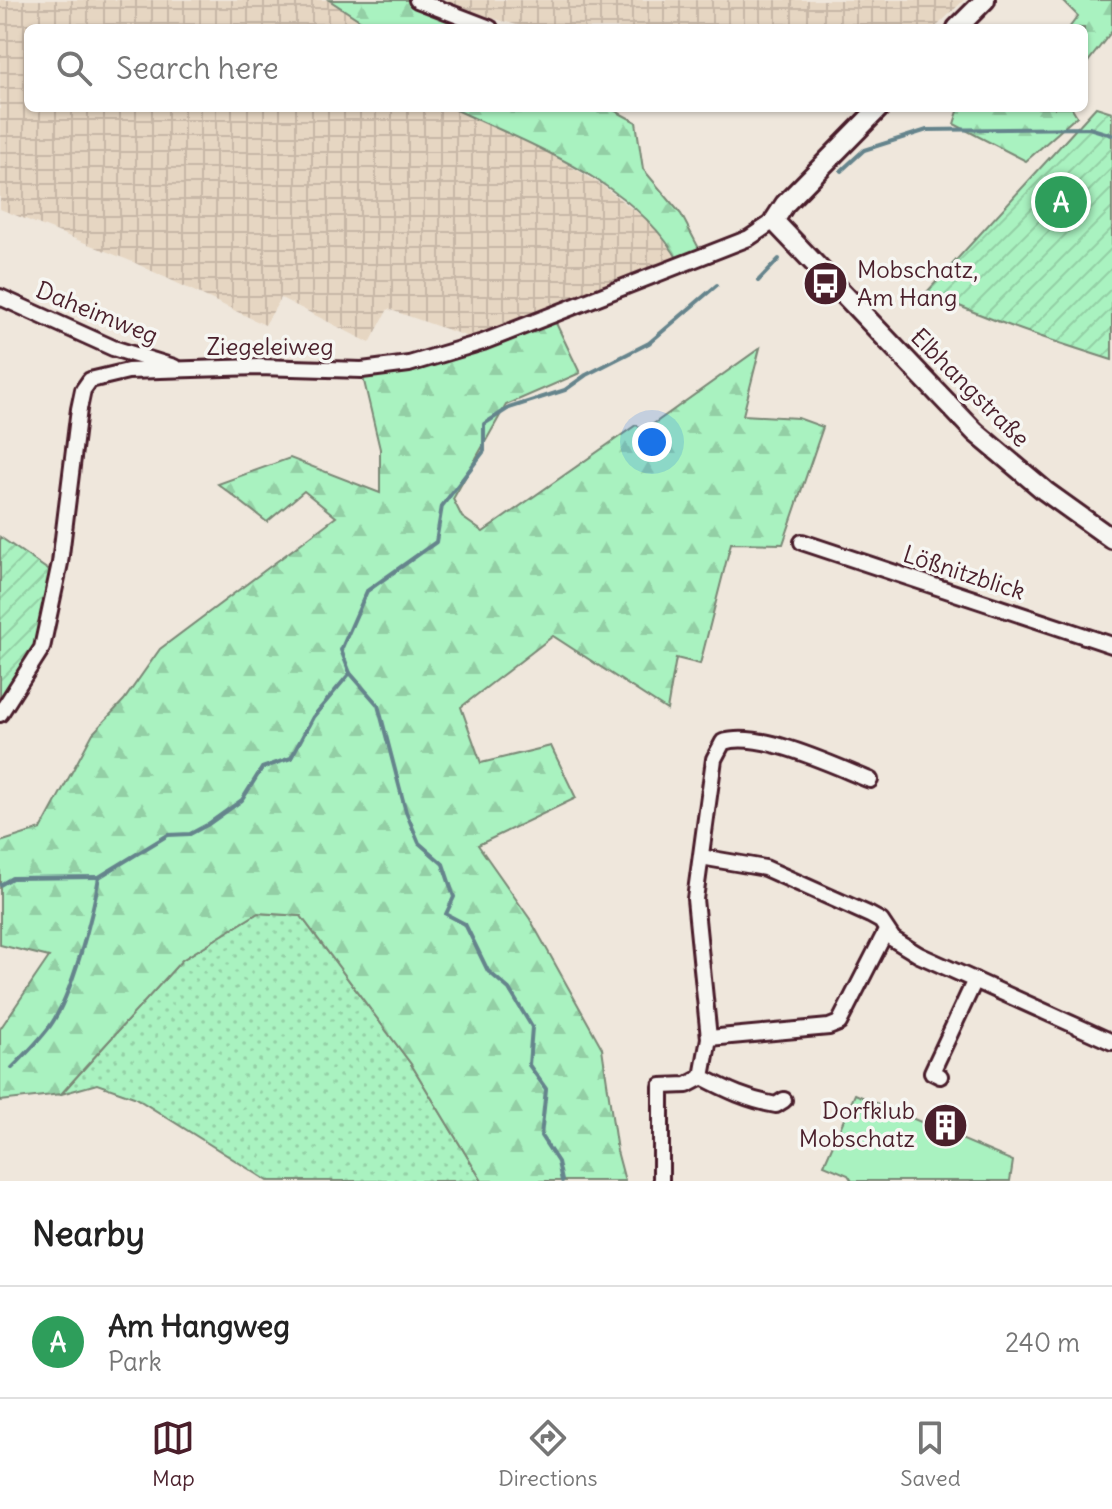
<!DOCTYPE html>
<html lang="en">
<head>
<meta charset="utf-8">
<style>
	body { margin:0; font-family:Delius,sans-serif; background:#f2f2f2; color:#222 }
	.you { position:absolute; left:652px; top:442px; width:28px; height:28px; margin:-20px; border:6px solid #fff; border-radius:50%; background:#1a73e8; box-shadow:0 0 0 12px #1a73e833 }
	.badge { display:grid; place-items:center; width:52px; height:52px; border-radius:50%; background:#4a1f2b; color:#fff; font-size:26px; font-weight:700 }
	.pin { position:absolute; translate:-50% -50%; border:4px solid #fff; box-shadow:0 2px 8px #0006 }
	.list { margin:0; padding:0; list-style:none }
	h2 { display:flex; justify-content:space-between; align-items:center; height:104px; margin:0; padding:0 32px; font-size:34px }
	h2 small { font-size:26px; font-weight:400; color:#767676 }
	.list li { display:grid; grid-template-columns:52px 1fr auto; gap:24px; align-items:center; box-sizing:border-box; height:112px; padding:0 32px; border-top:2px solid #e0e0e0 }
	.list b { display:block; font-size:30px; white-space:nowrap }
	.list p { margin:0; font-size:26px; white-space:nowrap; color:#767676 }
	.list em { font-size:26px; font-style:normal; color:#767676 }
	.icon { flex:none; width:44px; height:44px; fill:none; stroke:currentColor; stroke-width:2; stroke-linecap:round; stroke-linejoin:round }
	.map { position:relative; flex:none; width:1112px; height:1181px; overflow:hidden }
	.search { position:absolute; background:#fff; box-shadow:0 2px 6px #0004; left:24px; right:24px; top:24px; height:88px; display:flex; align-items:center; gap:20px; box-sizing:border-box; padding:0 28px; border-radius:12px; color:#767676; font-size:30px }
	.sheet { height:216px; background:#fff }
	nav { display:flex; justify-content:space-around; align-items:center; box-sizing:border-box; height:112px; border-top:2px solid #e0e0e0; background:#fff; font-size:22px; color:#767676 }
	nav a { display:grid; justify-items:center; gap:4px }
	nav .on { color:#4a1f2b }
	.map>svg:first-child { display:block }
	.industrial { fill:url(#industrial-grid) }
	.grass { fill:url(#grass-dots); stroke:#7a8876; stroke-width:2 }
	.forest { fill:url(#forest-firs); stroke:#7a8876; stroke-width:2 }
	.park { fill:#a9f2c0; stroke:#7a8876; stroke-width:2 }
	.garden { fill:url(#garden-furrows); stroke:#7a8876; stroke-width:2 }
	.lines { fill:none; stroke-linecap:round; stroke-linejoin:round }
	.stream { stroke:#65848c; stroke-width:4 }
	.street-casing { stroke:#4a1f2b; stroke-width:20 }
	.secondary-casing { stroke:#4a1f2b; stroke-width:24 }
	.street { stroke:#f6f6f2; stroke-width:14 }
	.secondary { stroke:#f6f6f2; stroke-width:18 }
	.labels { text-anchor:middle; stroke-width:7; stroke-linejoin:round; paint-order:stroke }
	.poi-label { font-size:24px; fill:#4a1f2b; stroke:#f6f6f2; text-anchor:start }
	.street-label { font-size:24px; fill:#4a1f2b; stroke:#f6f6f2 }
</style>
</head>
<body>
<div class="map">
<svg width="1112" height="1181" viewBox="0 0 1112 1181">
	<defs>
		<pattern id="industrial-grid" width="8" height="8" patternUnits="userSpaceOnUse" patternTransform="scale(2)"><rect width="8" height="8" fill="#e6d6c2"/><path d="M0 4h8M4 0v8" fill="none" stroke="#c7b7a7"/></pattern>
		<pattern id="grass-dots" width="8" height="8" patternUnits="userSpaceOnUse" patternTransform="scale(2)"><rect width="8" height="8" fill="#a9f2c0"/><path d="M2 2h.1M6 6h.1" fill="none" stroke="#93cfa5" stroke-width="1.8" stroke-linecap="round"/></pattern>
		<pattern id="forest-firs" width="22" height="20" patternUnits="userSpaceOnUse" patternTransform="scale(2)"><rect width="22" height="20" fill="#a9f2c0"/><path d="M5 1l3.5 6h-7zM16 11l3.5 6h-7z" fill="#93cfa5"/></pattern>
		<pattern id="garden-furrows" width="10" height="10" patternUnits="userSpaceOnUse" patternTransform="scale(2)"><rect width="10" height="10" fill="#a9f2c0"/><path d="M-1 1l2-2M0 10L10 0M9 11l2-2" fill="none" stroke="#93cfa5"/></pattern>
	</defs>
	<rect width="100%" height="100%" fill="#efe7dc"/>
	<filter id="ink" filterUnits="userSpaceOnUse"><feTurbulence type="fractalNoise" baseFrequency=".0125" numOctaves="2"/><feDisplacementMap in="SourceGraphic" scale="16" xChannelSelector="R" yChannelSelector="G"/><feConvolveMatrix kernelMatrix="1 2 1 2 8 2 1 2 1" color-interpolation-filters="sRGB"/></filter>
	<g filter="url(#ink)">
		<g class="industrial">
			<path d="M0,0H329L372,28H28V108H452L544,150L603,186L653,225L681,265L483,342L388,309L370,343L281,298L265,325L133,262L0,209Z"/>
			<path d="M426,0H964L935,28H528Z"/>
		</g>
		<path class="grass" d="M258,913L301,916L411,1064L482,1181H268L134,1097L97,1084L61,1094L182,960Z"/>
		<g class="forest">
			<path d="M329,0H411L463,28H372Z"/>
			<path d="M1062,0H1112V31L1084,67V28H1069L1078,16Z"/>
			<path d="M452,108H610L636,122L643,169L681,214L703,256L681,265C637,183 532,145 452,108Z"/>
			<path d="M959,108H1072L1077,116L1026,161L954,124Z"/>
			<path d="M554,319L580,373L506,405L453,499L462,517L483,532L636,425L645,430L760,348L743,415L798,418L823,427L783,544L731,543L700,664L676,658L667,710L553,636L461,707L481,763L551,746L576,798L478,845L530,919L602,1048L617,1151L625,1181H482L411,1064L301,916L258,913L182,960L61,1094L0,1101V1029L49,957L0,945V842L41,829L93,733L124,700L160,649L336,517L304,491L267,522L218,484L290,458L380,493V449L363,377L413,372Z"/>
		</g>
		<path class="park" d="M855,1094L1013,1161L1010,1181H852L848,1175L824,1165Z"/>
		<g class="garden">
			<path d="M1096,107L1112,112V360C1049,340 988,320 927,292Z"/>
			<path d="M0,537L51,572L37,648L0,707Z"/>
		</g>
		<g class="lines">
			<g class="stream">
				<path d="M841,171L864,150L927,130L1089,128L1112,135"/>
				<path d="M758,281L779,259"/>
				<path d="M0,885L12,878L99,877"/>
				<path d="M12,1068C25,1055 39,1041 50,1026C72,996 93,914 99,877L168,835L190,834L207,825L242,800L262,768L291,758L313,717L350,673"/>
				<path d="M562,1181L558,1162L541,1136L546,1089L529,1065L532,1027L509,989L488,971L465,924L446,914L454,897L443,864L419,843L406,812L378,705L350,673L341,650L367,591L436,542L442,506L484,451V424L509,408L565,390L586,375L649,343L717,285"/>
			</g>
			<defs>
				<g id="street">
					<path d="M417,0L490,28"/>
					<path d="M0,297L113,348L174,367"/>
					<path d="M802,542L1112,645"/>
					<path d="M0,714L42,648L60,563L79,409L83,390L90,380L128,371L258,367L362,370L409,364L483,342L749,238L774,221"/>
					<path d="M701,857L765,868L870,915L881,921L893,939L919,955L1112,1042"/>
					<path d="M709,1038L829,1027L839,1023L886,931"/>
					<path d="M940,1076L932,1072L975,980"/>
					<path d="M784,1100L776,1105C748,1100 727,1090 702,1077L709,1038L695,899L714,759L723,742C761,730 834,766 870,780"/>
					<path d="M661,1181V1086L687,1085L702,1077"/>
				</g>
				<g id="secondary">
					<path d="M957,28L985,0"/>
					<path d="M879,108L785,204L774,221L975,432L1045,491L1112,539"/>
				</g>
			</defs>
			<use href="#street" class="street-casing"/>
			<use href="#secondary" class="secondary-casing"/>
			<use href="#street" class="street"/>
			<use href="#secondary" class="secondary"/>
		</g>
	</g>
	<defs>
		<symbol id="bus-disc" viewBox="-11 -11 22 22"><circle r="9.5" fill="#4a1f2b" stroke="#f6f6f2"/><path d="M-5-6H5V4H4V6H2V4H-2V6H-4V4H-5ZM-3.5-4V0h7V-4ZM-3.5 1.2v1.5H-2V1.2ZM2 1.2v1.5H3.5V1.2Z" fill="#fff"/></symbol>
		<symbol id="building-disc" viewBox="-11 -11 22 22"><circle r="9.5" fill="#4a1f2b" stroke="#f6f6f2"/><path d="M-4-6H4V6H1V3H-1V6H-4ZM-2.5-4.3h1.7v1.8h-1.7ZM.8-4.3h1.7v1.8H.8ZM-2.5-1h1.7V.8h-1.7ZM.8-1h1.7V.8H.8Z" fill="#fff"/></symbol>
	</defs>
	<g fill-rule="evenodd">
		<use href="#bus-disc" x="800" y="258" width="51" height="51"/>
		<use href="#building-disc" x="920" y="1100" width="51" height="51"/>
	</g>
	<g class="labels">
		<g class="poi-label">
			<text x="857" y="278">Mobschatz,<tspan x="857" dy="28">Am Hang</tspan></text>
			<text x="915" y="1119" text-anchor="end">Dorfklub<tspan x="915" dy="28">Mobschatz</tspan></text>
		</g>
		<g class="street-label">
			<text transform="translate(97 313) rotate(22)" y="8">Daheimweg</text>
			<text x="270" y="355">Ziegeleiweg</text>
			<text transform="translate(970 388) rotate(45)" y="8">Elbhangstraße</text>
			<text transform="translate(964 573) rotate(18)" y="8">Lößnitzblick</text>
		</g>
	</g>
</svg>
<div class="you"></div>
<div class="pin badge" style="left:1061px;top:202px;background:#2e9e5b">A</div>
<div class="search"><svg class="icon" aria-label="search" viewBox="0 0 24 24"><circle cx="10" cy="10" r="6"/><path d="M15 15l6 6"/></svg>Search here</div>
</div>
<section class="sheet">
<h2>Nearby<small></small></h2>
<ul class="list">
<li><span class="badge" style="background:#2e9e5b">A</span><div><b>Am Hangweg</b><p>Park</p></div><em>240 m</em></li>
</ul>
</section>
<nav>
<a class="on"><svg class="icon" aria-label="map" viewBox="0 0 24 24"><path d="M3 6l6-2 6 2 6-2v14l-6 2-6-2-6 2zM9 4v14M15 6v14"/></svg>Map</a>
<a><svg class="icon" aria-label="directions" viewBox="0 0 24 24"><path d="M12 3l9 9-9 9-9-9zM9 14v-3h6M13 9l2 2-2 2"/></svg>Directions</a>
<a><svg class="icon" aria-label="saved" viewBox="0 0 24 24"><path d="M7 4h10v16l-5-4-5 4z"/></svg>Saved</a>
</nav>
</body>
</html>
